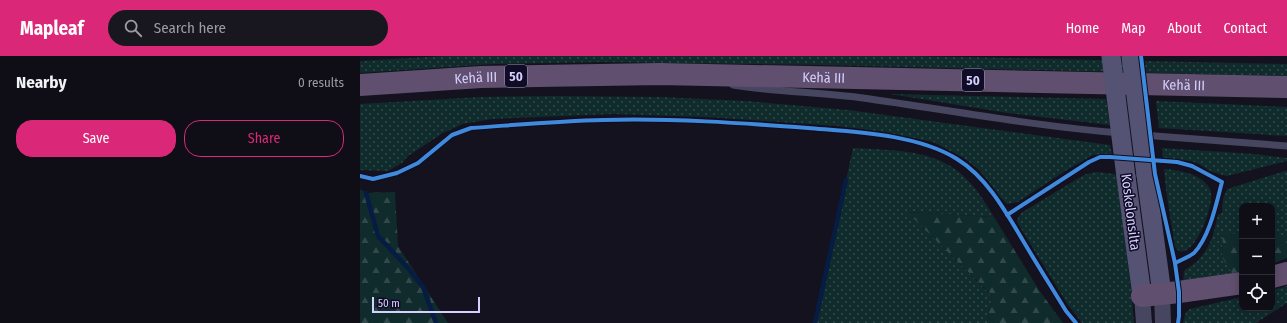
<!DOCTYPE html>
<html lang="en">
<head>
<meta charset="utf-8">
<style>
	body { margin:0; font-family:"Fira Sans Condensed",sans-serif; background:#181720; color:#f1f3f6 }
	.controls { position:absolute; right:12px; bottom:12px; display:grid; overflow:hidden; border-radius:8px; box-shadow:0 2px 10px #0003 }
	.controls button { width:36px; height:36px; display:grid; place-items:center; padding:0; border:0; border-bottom:1px solid #2f2e36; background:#0f0e17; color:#f1f3f6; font:20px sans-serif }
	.scale { position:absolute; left:12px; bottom:10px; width:108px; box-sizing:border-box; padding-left:4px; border:2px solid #d5d0ff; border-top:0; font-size:11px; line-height:14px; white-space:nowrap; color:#d5d0ff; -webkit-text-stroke:3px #100c25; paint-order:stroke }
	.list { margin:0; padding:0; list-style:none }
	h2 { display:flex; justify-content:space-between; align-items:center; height:52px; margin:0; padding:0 16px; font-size:17px }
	h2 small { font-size:13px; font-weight:400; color:#9b9ca1 }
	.actions { display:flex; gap:8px; padding:12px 16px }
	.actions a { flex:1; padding:9px 0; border:1px solid #db2777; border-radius:16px; text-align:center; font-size:14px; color:#db2777 }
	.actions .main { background:#db2777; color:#fff }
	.icon { flex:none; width:22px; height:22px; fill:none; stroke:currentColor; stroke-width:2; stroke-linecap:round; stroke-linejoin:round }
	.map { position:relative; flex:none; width:927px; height:267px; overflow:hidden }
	header { display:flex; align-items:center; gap:24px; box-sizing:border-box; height:56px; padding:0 20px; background:#db2777; color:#fff }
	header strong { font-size:19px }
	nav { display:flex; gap:22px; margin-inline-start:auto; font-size:14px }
	.search { width:280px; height:36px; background:#181720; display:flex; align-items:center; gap:10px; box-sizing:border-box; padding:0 14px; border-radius:22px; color:#9b9ca1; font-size:15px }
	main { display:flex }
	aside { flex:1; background:#0f0e17 }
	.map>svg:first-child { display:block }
	.grass { fill:url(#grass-dots) }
	.forest { fill:url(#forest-firs) }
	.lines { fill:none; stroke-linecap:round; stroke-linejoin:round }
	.stream { stroke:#061c42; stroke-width:4.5 }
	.service { stroke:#464660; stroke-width:7 }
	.tertiary { stroke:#464660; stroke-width:16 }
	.secondary { stroke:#555373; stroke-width:19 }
	.trunk { stroke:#604f6e; stroke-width:22 }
	.secondary-bridge { stroke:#555373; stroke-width:19 }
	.cycleway-casing { stroke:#100c25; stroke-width:6 }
	.cycleway { stroke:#408adc; stroke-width:4 }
	.labels { text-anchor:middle; stroke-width:3; stroke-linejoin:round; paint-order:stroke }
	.shield { fill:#100c25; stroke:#9a95be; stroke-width:1 }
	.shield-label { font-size:13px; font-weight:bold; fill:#d5d0ff }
	.street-label { font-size:14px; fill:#d5d0ff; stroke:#100c25 }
</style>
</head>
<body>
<header>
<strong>Mapleaf</strong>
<div class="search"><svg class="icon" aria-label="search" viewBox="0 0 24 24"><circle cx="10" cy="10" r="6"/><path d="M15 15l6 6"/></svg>Search here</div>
<nav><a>Home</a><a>Map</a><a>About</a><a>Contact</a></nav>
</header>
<main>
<aside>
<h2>Nearby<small>0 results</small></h2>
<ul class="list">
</ul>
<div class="actions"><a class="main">Save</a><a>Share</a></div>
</aside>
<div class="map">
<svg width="927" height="267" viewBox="0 0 927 267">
	<defs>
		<pattern id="grass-dots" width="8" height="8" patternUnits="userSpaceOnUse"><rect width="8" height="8" fill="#102b2c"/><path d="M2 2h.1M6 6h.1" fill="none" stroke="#32494c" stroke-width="1.8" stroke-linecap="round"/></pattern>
		<pattern id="forest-firs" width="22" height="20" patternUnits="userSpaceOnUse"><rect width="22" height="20" fill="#102b2c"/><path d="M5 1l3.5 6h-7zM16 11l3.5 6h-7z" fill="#32494c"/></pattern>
	</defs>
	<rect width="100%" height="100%" fill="#14121f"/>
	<g class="grass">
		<path d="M86,0H553L927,8V20L462,9L245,6L134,8L0,17V5Z"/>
		<path d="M530,38L746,43L750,69L648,57Z"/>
		<path d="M194,40L301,41L386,45L488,54L750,89L752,98L733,99L705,115L658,146L647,148L641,142L630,127L618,113L604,102L573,86L524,76L478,70L347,61L253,58L132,63L103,68L83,77L48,100L42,107L28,115L0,114V48L120,41Z"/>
		<path d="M796,45L927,51V80L799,72Z"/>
		<path d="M493,92C563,96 597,94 634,161L548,156L632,240L627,267H455Z"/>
		<path d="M802,92L894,98L927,102V105L867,120L852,116L839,108L831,105L803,102Z"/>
		<path d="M804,113C819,114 842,118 850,133C857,147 830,213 815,191L806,134Z"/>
		<path d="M925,115H927V179H912V150H882V178H863L862,201L872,216L882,215V219L823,227L824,215C828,211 835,208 839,203C851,191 854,176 858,159L862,157L863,143L867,133Z"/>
		<path d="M737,116L755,118L758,126L772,243L774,267H722L708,249L658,168L657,164L661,157L717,123L726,118Z"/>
		<path d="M927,230V247L896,267H823L826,256L830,253L882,241V252H912V234Z"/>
	</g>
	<g class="forest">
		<path d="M0,133L6,137L35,136L38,190L88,267H0Z"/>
		<path d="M547,156L634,161L679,234L703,267H627L632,239Z"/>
		<path d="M863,177L882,178V215L872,217L862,201Z"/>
		<path d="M912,179H927V202L912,208Z"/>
	</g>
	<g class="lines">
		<g class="stream">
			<path d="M6,137L18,180L48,212L63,231L76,267"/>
			<path d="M455,267L486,124"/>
		</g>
		<g class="service">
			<path d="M373,29C416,36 460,36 503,42C589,54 674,70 760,77"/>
			<path d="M782,79L927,90"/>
		</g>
		<g class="tertiary">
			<path d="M802,238L803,267"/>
			<path d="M782,240L784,267"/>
		</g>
		<g class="secondary">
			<path d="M786,119L802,238"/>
			<path d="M766,121L782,240"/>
		</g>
		<g class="trunk">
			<path id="s1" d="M0,29L121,21L300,18L927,31"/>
			<path d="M912,221L927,217"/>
			<path d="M782,240L819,236L882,227"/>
		</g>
		<g class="secondary-bridge">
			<path d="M751,0L766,121"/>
			<path d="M771,0L786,119"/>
		</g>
		<defs>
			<g id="cycleway">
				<path d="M781,0L795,118L815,207L819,236V260L818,267"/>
				<path d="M0,120L13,123L37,117L58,107L92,79L111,72C155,69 199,65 243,64C312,62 380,67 448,72C495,76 557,78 597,103C628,122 647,158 665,188C678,210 692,232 706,255L716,267"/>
				<path d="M647,159L729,106L740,101H750L817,106L832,110L862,126C856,148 850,180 834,197C829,201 821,204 815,207"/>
			</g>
		</defs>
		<use href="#cycleway" class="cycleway-casing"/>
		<use href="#cycleway" class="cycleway"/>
	</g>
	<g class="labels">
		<g class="shield">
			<rect x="145" y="9" width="22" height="22" rx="3"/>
			<rect x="602" y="13" width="22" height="22" rx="3"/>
		</g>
		<g class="shield-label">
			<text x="156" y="25">50</text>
			<text x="613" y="29">50</text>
		</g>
		<g class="street-label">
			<text dy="5" stroke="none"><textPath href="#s1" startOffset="464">Kehä III</textPath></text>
			<text dy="5" stroke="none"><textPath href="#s1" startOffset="116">Kehä III</textPath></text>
			<text dy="5" stroke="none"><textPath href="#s1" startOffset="824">Kehä III</textPath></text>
			<text transform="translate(771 156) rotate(83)" y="5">Koskelonsilta</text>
		</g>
	</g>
</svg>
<div class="controls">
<button>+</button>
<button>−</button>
<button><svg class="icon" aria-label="locate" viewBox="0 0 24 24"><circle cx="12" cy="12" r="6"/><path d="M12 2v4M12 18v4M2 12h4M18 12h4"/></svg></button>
</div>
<div class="scale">50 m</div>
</div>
</main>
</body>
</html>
